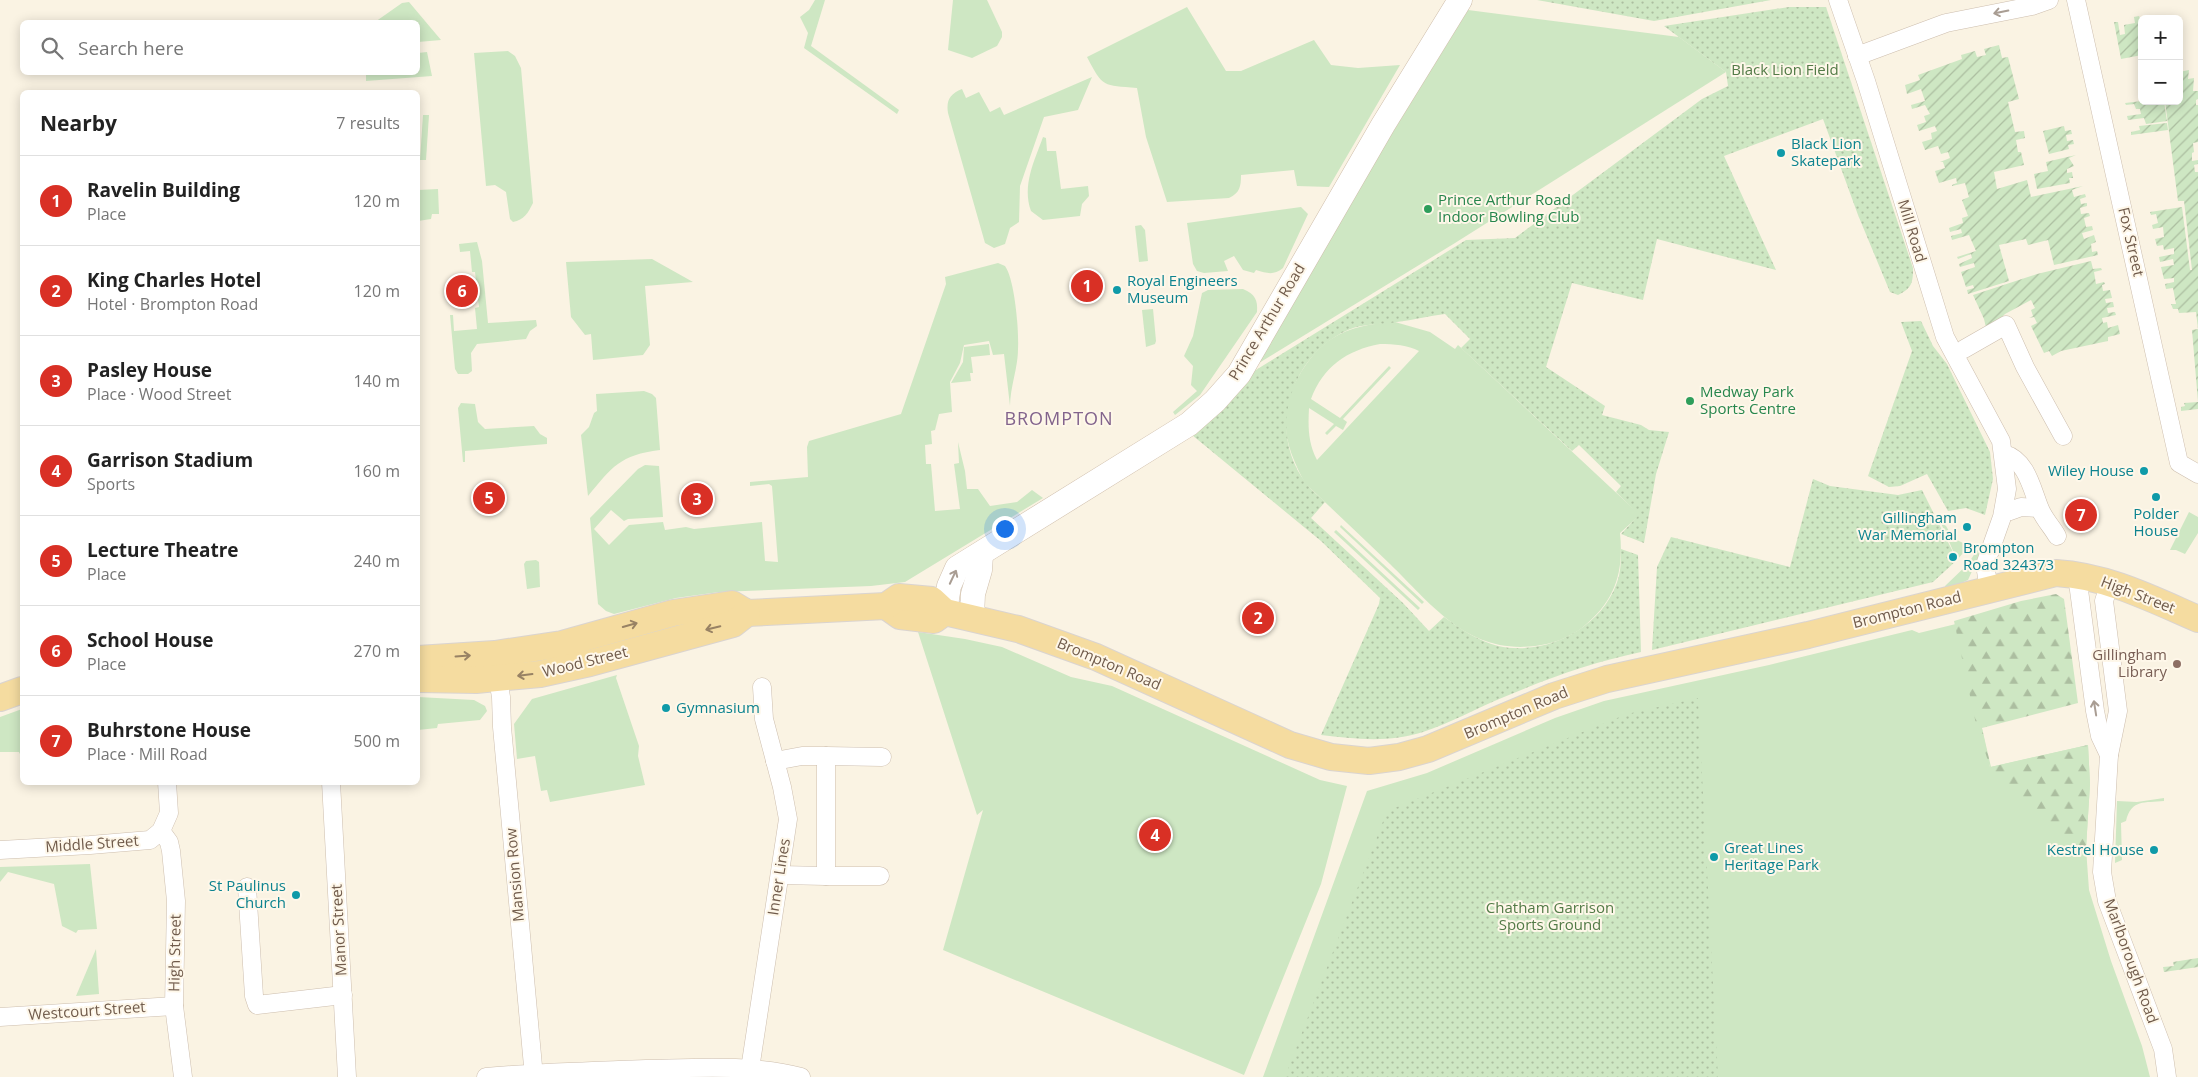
<!DOCTYPE html>
<html lang="en">
<head>
<meta charset="utf-8">
<style>
	body { margin:0; font-family:"Open Sans",sans-serif; background:#f6f6f6; color:#222 }
	.controls { position:absolute; right:15px; top:15px; display:grid; overflow:hidden; border-radius:8px; box-shadow:0 2px 12px #0003 }
	.controls button { width:45px; height:45px; display:grid; place-items:center; padding:0; border:0; border-bottom:1px solid #e0e0e0; background:#fff; color:#222; font:25px sans-serif }
	.you { position:absolute; left:1004px; top:528px; width:18px; height:18px; margin:-12px; border:4px solid #fff; border-radius:50%; background:#1a73e8; box-shadow:0 0 0 8px #1a73e833 }
	.badge { display:grid; place-items:center; width:32px; height:32px; border-radius:50%; background:#d93025; color:#fff; font-size:16px; font-weight:700 }
	.pin { position:absolute; translate:-50% -50%; border:2px solid #fff; box-shadow:0 1px 5px #0006 }
	.list { margin:0; padding:0; list-style:none }
	h2 { display:flex; justify-content:space-between; align-items:center; height:65px; margin:0; padding:0 20px; font-size:21px }
	h2 small { font-size:16px; font-weight:400; color:#767676 }
	.list li { display:grid; grid-template-columns:32px 1fr auto; gap:15px; align-items:center; box-sizing:border-box; height:90px; padding:0 20px; border-top:1px solid #e0e0e0 }
	.list b { display:block; font-size:19px; white-space:nowrap }
	.list p { margin:0; font-size:16px; white-space:nowrap; color:#767676 }
	.list em { font-size:16px; font-style:normal; color:#767676 }
	.icon { flex:none; width:28px; height:28px; fill:none; stroke:currentColor; stroke-width:2; stroke-linecap:round; stroke-linejoin:round }
	.map { position:relative; flex:none; width:2198px; height:1077px; overflow:hidden }
	.search { position:absolute; background:#fff; box-shadow:0 2px 12px #0003; left:20px; top:20px; width:400px; height:55px; display:flex; align-items:center; gap:12px; box-sizing:border-box; padding:0 18px; border-radius:8px; color:#767676; font-size:19px }
	.panel { position:absolute; background:#fff; box-shadow:0 2px 12px #0003; left:20px; top:90px; width:400px; height:695px; border-radius:8px }
	.map>svg:first-child { display:block }
	.grass { fill:#cee7c3; fill-rule:evenodd }
	.forest { fill:url(#forest-firs) }
	.park { fill:url(#park-dots) }
	.garden { fill:url(#garden-furrows) }
	.lines { fill:none; stroke-linecap:round; stroke-linejoin:round }
	.minor-casing { stroke:#cdbeae; stroke-width:19 }
	.secondary-casing { stroke:#cfbeab; stroke-width:25 }
	.primary-casing { stroke:#dad4d0; stroke-width:28 }
	.minor { stroke:#fff; stroke-width:18 }
	.secondary { stroke:#fff; stroke-width:24 }
	.primary { stroke:#f5dca0; stroke-width:26 }
	.oneway { stroke:#a99d93 }
	.oneway2 { stroke:#988264 }
	.culture-dot { fill:#0f9aa8; stroke:#fef7e9; stroke-width:2 }
	.leisure-dot { fill:#2e9e5b; stroke:#fef7e9; stroke-width:2 }
	.education-dot { fill:#8d6e63; stroke:#fef7e9; stroke-width:2 }
	.labels { text-anchor:middle; stroke-width:4; stroke-linejoin:round; paint-order:stroke }
	.park-label { font-size:15px; fill:#537b47; stroke:#fef7e9 }
	.culture-label { font-size:15px; fill:#0d838f; stroke:#fef7e9; text-anchor:start }
	.leisure-label { font-size:15px; fill:#27864d; stroke:#fef7e9; text-anchor:start }
	.street-label { font-size:15px; fill:#705b4b; stroke:#fef7e9 }
	.education-label { font-size:15px; fill:#785e54; stroke:#fef7e9; text-anchor:end }
	.quarter-label { font-size:18px; letter-spacing:1px; fill:#82638c; stroke:#fef7e9 }
</style>
</head>
<body>
<div class="map">
<svg width="2198" height="1077" viewBox="0 0 2198 1077">
	<defs>
		<pattern id="forest-firs" width="22" height="20" patternUnits="userSpaceOnUse" patternTransform="scale(1.25)"><rect width="22" height="20" fill="#cee7c3"/><path d="M5 1l3.5 6h-7zM16 11l3.5 6h-7z" fill="#acbea0"/></pattern>
		<pattern id="park-dots" width="8" height="8" patternUnits="userSpaceOnUse" patternTransform="scale(1.25)"><rect width="8" height="8" fill="#cee7c3"/><path d="M2 2h.1M6 6h.1" fill="none" stroke="#acbea0" stroke-width="1.8" stroke-linecap="round"/></pattern>
		<pattern id="garden-furrows" width="10" height="10" patternUnits="userSpaceOnUse" patternTransform="scale(1.25)"><rect width="10" height="10" fill="#cee7c3"/><path d="M-1 1l2-2M0 10L10 0M9 11l2-2" fill="none" stroke="#acbea0"/></pattern>
	</defs>
	<rect width="100%" height="100%" fill="#faf3e3"/>
	<g class="grass">
		<path d="M815,0H825L811,46L899,110L897,114L804,48L808,33L800,17L809,10Z"/>
		<path d="M953,0H987L1002,32V37L997,46L972,58L948,50Z"/>
		<path d="M409,2L441,40L418,42V22H375L402,3Z"/>
		<path d="M1187,7L1226,71H1241L1314,40L1331,65L1358,68L1400,65L1329,187L1297,186L1294,170L1241,175C1241,186 1240,193 1229,198L1167,202L1146,137L1137,88C1103,85 1103,88 1087,57Z"/>
		<path d="M1468,10L1679,37L1726,72L1455,243L1259,363L1367,174Z"/>
		<path d="M508,51L515,56L521,68L533,203C528,213 524,220 513,222L510,219L506,192L495,185L486,186L474,53Z"/>
		<path d="M427,52L432,76L366,81V73L418,72V53Z"/>
		<path d="M1092,77L1078,110L1044,117L1020,186L1019,222L1010,228L1005,244L994,248L985,243L948,113C946,100 950,94 962,89L966,98L979,92L990,112L1000,107L1004,115Z"/>
		<path d="M423,115H429L426,160H420Z"/>
		<path d="M1043,137L1046,138L1047,151H1056L1061,189L1088,186L1089,196L1082,204L1080,216L1043,220L1031,211C1022,185 1034,162 1043,137Z"/>
		<path d="M438,189L439,214H432L431,219L418,221V190Z"/>
		<path d="M1301,207L1308,214L1283,268C1273,276 1267,273 1256,270L1254,273L1243,270L1234,256L1224,261L1228,271L1204,273L1197,271L1193,264L1187,223Z"/>
		<path d="M1141,225L1145,230L1148,261L1139,262L1135,226Z"/>
		<path d="M477,242L482,261L488,323L536,320L537,326L530,331L526,339L477,344L471,353L472,371L468,374H458L455,369L450,315H453L454,331L477,329L475,308L479,307L475,272H472L470,251L460,252L459,244Z"/>
		<path d="M652,259L693,282L645,286L650,345L643,355L593,360L591,334L585,335L571,317L566,262Z"/>
		<path d="M998,263L1005,266C1015,280 1019,331 1018,349C1018,368 1010,387 1010,406L1004,354L993,355L989,341L964,345L960,363L950,382L952,412L939,414L935,430L931,431L932,444L925,445L926,464H931L935,511L960,509L954,464L959,463L958,442L965,471L967,489H978L990,506L1017,502L1032,490L1043,498L905,582L871,586L719,592L676,598L614,614L606,611L598,604L590,518L638,469L645,465L659,466L663,517L628,519L624,521L611,510L594,529L609,545L629,525L663,522L665,530L686,527L694,529L762,522L765,561L778,562L772,486L769,484L750,486V482L808,477L807,447L809,441L901,414L946,284L945,277Z"/>
		<path d="M1243,289C1255,294 1258,300 1257,312L1200,395L1175,415L1173,412L1197,391L1191,385L1193,366L1184,356L1193,336L1202,293L1208,290Z"/>
		<path d="M1153,309L1156,341L1155,344L1146,347L1142,310Z"/>
		<path d="M1395,322L1430,332L1455,349L1458,345L1640,515L1620,533C1624,573 1615,601 1583,627C1569,638 1552,644 1535,646C1468,654 1433,606 1390,564C1362,537 1333,510 1305,483C1294,462 1284,441 1286,416C1287,405 1289,396 1289,385L1293,387C1317,339 1343,325 1395,322ZM1380,344C1394,344 1408,345 1419,351L1317,460C1308,443 1308,427 1309,408L1334,424L1325,433L1327,435L1336,426L1343,430L1347,422L1343,419L1391,368L1389,366L1340,418L1311,399C1323,367 1347,350 1380,344Z"/>
		<path d="M989,344L990,355L971,357L973,373H970L971,381L951,383L963,362L964,347Z"/>
		<path d="M644,391L652,394L656,398L660,450C620,455 612,467 588,496L581,435L589,427L594,413L597,411L596,394Z"/>
		<path d="M461,403L475,404L478,422L485,429L534,426L540,434L547,438V444L465,451V462H463L458,408Z"/>
		<path d="M2189,512L2198,517V533L2185,554L2176,550H2170Z"/>
		<path d="M1941,523L1946,526L1953,538L1969,546L1957,560Z"/>
		<path d="M1341,525L1424,602L1422,604L1340,527Z"/>
		<path d="M1336,530L1420,608L1418,610L1334,532Z"/>
		<path d="M1977,550L1981,551L1968,580L1945,590V586L1968,564Z"/>
		<path d="M536,560L539,562L540,587L527,589L524,564L526,561Z"/>
		<path d="M1960,623L1990,767L2088,745L2090,784L2086,848L2089,890L2111,961L2142,1046L2150,1077H1263L1367,791L1427,773L1555,718L1604,701L1769,665L1912,630L1919,633Z"/>
		<path d="M918,632L965,639L1002,647L1071,677L1112,686L1320,780L1347,786L1321,884L1244,1075L943,950L983,810L977,815Z"/>
		<path d="M617,675L616,678L639,746L638,756L645,785L550,802L547,790L541,791L535,756L517,759L514,724L532,699Z"/>
		<path d="M418,697L474,700L485,706L487,711L480,720L438,724L437,728L418,730Z"/>
		<path d="M22,709V755L20,754L19,752H0V717Z"/>
		<path d="M2164,798V801C2145,803 2131,799 2126,821L2121,823L2122,860L2115,863L2117,801L2137,802Z"/>
		<path d="M90,864L97,929L78,930L76,933L62,926L54,884L8,872L0,882V867Z"/>
		<path d="M96,949L99,994L76,996Z"/>
	</g>
	<path class="forest" d="M2056,594L2064,599L2078,703L1982,728L1991,767L2088,745L2090,784L2086,848L2061,837L2018,796L1997,781L1990,767L1976,724L1954,621L2021,601Z"/>
	<g class="park">
		<path d="M1537,0H1771L1654,21Z"/>
		<path d="M1789,7H1826L1913,268C1913,283 1912,288 1898,295L1890,292L1858,215L1823,119L1724,156L1776,270L1657,239L1643,300L1572,283L1546,367L1605,406L1602,415L1641,425L1649,430L1669,432L1656,474L1644,543L1621,534L1639,515L1616,492L1621,486L1579,445L1572,451L1461,348L1470,339L1445,314C1429,316 1413,320 1397,322C1380,325 1364,323 1348,330C1291,355 1266,431 1306,483C1311,490 1319,496 1325,502L1311,518L1403,603L1429,631L1444,617C1461,629 1478,641 1498,646C1548,657 1606,626 1619,576C1621,567 1621,557 1621,549L1638,555L1641,652C1593,662 1549,678 1504,697C1477,708 1451,723 1423,732C1390,743 1354,739 1321,735L1379,604L1380,598L1321,541L1192,435L1210,421L1251,373L1466,240L1515,238L1702,99L1728,86L1726,72L1664,26Z"/>
		<path d="M1921,321L1933,346L1947,364L1990,452L1993,479L1985,515L1966,508L1948,511L1927,474L1900,486L1889,487L1868,476L1912,351L1901,322Z"/>
		<path d="M1813,479L1830,486L1898,495L1922,490L1957,560L1933,582L1652,650L1657,567L1671,537L1790,567Z"/>
		<path d="M1698,698L1718,1077H1285L1387,811L1627,714Z"/>
	</g>
	<g class="garden">
		<path d="M2139,16L2142,22V55L2121,59L2114,22H2118L2120,35L2125,34L2124,25L2135,23L2134,17Z"/>
		<path d="M1999,45L2002,58L2008,57L2019,99L2008,102L2015,132L2024,131L2025,138L2016,140L2018,152H2021L2024,165L1994,172L1997,189L2027,180L2031,197L2083,186L2072,190L2074,197L2085,194L2086,197L2080,199L2081,204L2087,203V206L2080,208L2081,214L2089,213L2090,216L2084,218L2086,227L2092,226L2093,230L2082,233L2084,239L2094,235L2096,242L2091,244L2092,252L2097,251L2098,255L2054,265L2048,240L2028,245L2026,239L1999,245L2009,281L1968,294L1967,290L1974,288L1973,285L1966,287L1961,272L1975,267L1974,263L1960,267L1959,264L1972,258L1971,254L1958,259L1957,257L1976,251L1969,235L1952,240L1951,236L1962,233L1961,229L1950,232L1949,228L1963,223L1962,218L1968,216L1962,200L1969,197L1965,183L1952,186V185L1957,183L1956,178L1939,183L1935,171L1945,168L1943,162H1940L1950,158L1948,152L1941,154L1938,146L1925,150L1922,142L1932,139L1931,133L1937,131L1935,126L1919,131L1917,125L1926,122L1924,116L1930,114L1925,105L1912,109L1911,105L1925,101L1921,89L1907,94L1905,85L1920,80L1918,75L1962,59L1961,55L1975,51L1977,57L1986,55L1984,49Z"/>
		<path d="M2189,70L2188,79L2194,78L2193,91H2198V99L2196,100V105H2198V142L2193,143L2194,152L2192,153V161L2198,160V164L2194,165L2195,172H2198V409L2181,411V407L2185,406L2184,403L2198,402L2192,330L2198,329L2196,312L2179,313L2178,309H2173L2171,304H2176L2173,288L2166,289L2165,284L2174,282V278L2164,279L2161,267L2174,265L2173,259L2160,262L2159,257L2174,254V248L2164,250L2163,245L2157,246L2155,239L2164,237L2163,227L2153,229L2152,225L2158,223L2156,214L2151,215L2150,212L2182,207L2190,270H2192L2184,201H2178L2165,101H2179V72Z"/>
		<path d="M2142,101H2164L2167,121L2146,124L2144,118L2128,120L2127,116L2141,114L2140,109H2136L2134,104L2126,105L2125,103Z"/>
		<path d="M2167,123L2168,130L2131,135V132L2140,130L2139,126Z"/>
		<path d="M2064,126L2065,131L2071,130L2072,134L2066,135L2067,141L2073,140L2074,144L2068,145L2069,149L2049,154L2043,131Z"/>
		<path d="M2076,155L2069,158L2074,166L2067,169V173L2072,172L2073,178H2069L2070,183L2037,189L2034,174L2048,171L2046,162Z"/>
		<path d="M2091,261L2093,269L2101,268L2102,270L2094,272L2096,284L2104,282L2105,284L2102,285L2103,291L2110,290L2112,298L2105,299L2106,303L2113,302L2114,307L2107,308L2108,313L2115,312L2116,315L2102,318L2103,323L2107,322L2108,328L2118,325L2120,334L2108,337V341L2061,351L2052,356L2049,351L2044,353L2031,326L2037,323L2034,317L2029,318L2033,316L2031,310L2035,308L2031,300L2005,314L1987,332L1984,319L1973,295L2037,274Z"/>
		<path d="M2198,958V967L2164,972L2163,967L2174,966L2173,962Z"/>
	</g>
	<g class="lines">
		<defs>
			<g id="minor">
				<path d="M1838,0L1866,81L1945,337L2001,441L2007,489L2002,517L1985,565L1989,589"/>
				<path d="M2076,0L2179,463L2198,474"/>
				<path d="M1857,56L1946,23L2032,6L2049,0"/>
				<path d="M1964,349L2006,325L2025,367L2063,436"/>
				<path d="M2004,454C2027,460 2032,490 2040,509C2044,519 2052,527 2057,536"/>
				<path d="M2004,509L2010,511L2021,507L2039,508"/>
				<path d="M2077,575L2095,711L2100,736L2109,755"/>
				<path d="M2110,582L2104,601L2118,711L2109,755L2102,872L2107,901L2163,1049L2167,1077"/>
				<path d="M498,679L501,697L502,727L534,1077"/>
				<path d="M826,756L882,757"/>
				<path d="M775,761L802,756H826V876L780,875"/>
				<path d="M331,782L347,1077"/>
				<path d="M161,831L169,842L171,851L176,901L174,1006L183,1077"/>
				<path d="M0,850L90,845L150,840L161,831L169,813L167,782"/>
				<path d="M826,876H880"/>
				<path d="M247,887L254,996L257,1005L343,995"/>
				<path d="M0,1017L174,1006"/>
				<path d="M750,1069L788,819L782,787L764,719L762,687"/>
				<path d="M486,1077C539,1072 593,1071 646,1069C697,1068 751,1064 801,1077"/>
			</g>
			<g id="secondary">
				<path d="M945,612L949,586L957,568L1189,424L1215,401L1239,374L1383,125L1460,0"/>
				<path d="M972,617L973,594L980,570L981,555"/>
			</g>
			<g id="primary">
				<path d="M886,606L900,616L934,620L945,612"/>
				<path d="M418,659L495,654L562,644L673,613L706,608L732,604L747,613L886,606L899,597L932,600L945,612L1018,629L1096,657L1290,745L1331,757L1369,761L1399,757L1428,749L1554,696L1607,679L1808,635L2056,573C2107,576 2152,599 2198,619"/>
				<path d="M418,679L476,680L540,674L590,663L733,624L747,613"/>
				<path d="M0,698L22,690"/>
			</g>
		</defs>
		<use href="#minor" class="minor-casing"/>
		<use href="#secondary" class="secondary-casing"/>
		<use href="#primary" class="primary-casing"/>
		<use href="#minor" class="minor"/>
		<use href="#secondary" class="secondary"/>
		<use href="#primary" class="primary"/>
	</g>
	<defs><path id="oneway-shaft" d="M-6 0H5M1.5-3L5.5 0L1.5 3" fill="none" stroke-width="1.6" stroke-linecap="round" stroke-linejoin="round" transform="scale(1.25)"/></defs>
	<g class="oneway">
		<use href="#oneway-shaft" transform="translate(2001 12) rotate(169)"/>
		<use href="#oneway-shaft" transform="translate(953 577) rotate(-65)"/>
		<use href="#oneway-shaft" transform="translate(2095 708) rotate(-99)"/>
	</g>
	<g class="oneway2">
		<use href="#oneway-shaft" transform="translate(630 625) rotate(-16)"/>
		<use href="#oneway-shaft" transform="translate(713 628) rotate(167)"/>
		<use href="#oneway-shaft" transform="translate(463 656) rotate(-4)"/>
		<use href="#oneway-shaft" transform="translate(525 675) rotate(173)"/>
	</g>
	<g class="culture-dot">
		<circle cx="1781" cy="153" r="5"/>
		<circle cx="1117" cy="290" r="5"/>
		<circle cx="2144" cy="471" r="5"/>
		<circle cx="2156" cy="497" r="5"/>
		<circle cx="1967" cy="527" r="5"/>
		<circle cx="1953" cy="557" r="5"/>
		<circle cx="666" cy="708" r="5"/>
		<circle cx="2154" cy="850" r="5"/>
		<circle cx="1714" cy="857" r="5"/>
		<circle cx="296" cy="895" r="5"/>
	</g>
	<g class="leisure-dot">
		<circle cx="1428" cy="209" r="5"/>
		<circle cx="1690" cy="401" r="5"/>
	</g>
	<circle class="education-dot" cx="2177" cy="664" r="5"/>
	<g class="labels">
		<g class="park-label">
			<text x="1785" y="75">Black Lion Field</text>
			<text x="1550" y="913">Chatham Garrison<tspan x="1550" dy="17">Sports Ground</tspan></text>
		</g>
		<g class="culture-label">
			<text x="1791" y="149">Black Lion<tspan x="1791" dy="17">Skatepark</tspan></text>
			<text x="1127" y="286">Royal Engineers<tspan x="1127" dy="17">Museum</tspan></text>
			<text x="2134" y="476" text-anchor="end">Wiley House</text>
			<text x="2156" y="519" text-anchor="middle">Polder<tspan x="2156" dy="17">House</tspan></text>
			<text x="1957" y="523" text-anchor="end">Gillingham<tspan x="1957" dy="17">War Memorial</tspan></text>
			<text x="1963" y="553">Brompton<tspan x="1963" dy="17">Road 324373</tspan></text>
			<text x="676" y="713">Gymnasium</text>
			<text x="1724" y="853">Great Lines<tspan x="1724" dy="17">Heritage Park</tspan></text>
			<text x="2144" y="855" text-anchor="end">Kestrel House</text>
			<text x="286" y="891" text-anchor="end">St Paulinus<tspan x="286" dy="17">Church</tspan></text>
		</g>
		<g class="leisure-label">
			<text x="1438" y="205">Prince Arthur Road<tspan x="1438" dy="17">Indoor Bowling Club</tspan></text>
			<text x="1700" y="397">Medway Park<tspan x="1700" dy="17">Sports Centre</tspan></text>
		</g>
		<g class="street-label">
			<text transform="translate(1912 231) rotate(73)" y="5">Mill Road</text>
			<text transform="translate(2131 242) rotate(77)" y="5">Fox Street</text>
			<text transform="translate(1267 322) rotate(-59)" y="5">Prince Arthur Road</text>
			<text transform="translate(2138 595) rotate(21)" y="5">High Street</text>
			<text transform="translate(1907 610) rotate(-14)" y="5">Brompton Road</text>
			<text transform="translate(585 662) rotate(-14)" y="5">Wood Street</text>
			<text transform="translate(1109 664) rotate(23)" y="5">Brompton Road</text>
			<text transform="translate(1516 713) rotate(-23)" y="5">Brompton Road</text>
			<text transform="translate(92 844) rotate(-4)" y="5">Middle Street</text>
			<text transform="translate(515 875) rotate(-95)" y="5">Mansion Row</text>
			<text transform="translate(779 877) rotate(-81)" y="5">Inner Lines</text>
			<text transform="translate(339 930) rotate(-93)" y="5">Manor Street</text>
			<text transform="translate(175 953) rotate(-89)" y="5">High Street</text>
			<text transform="translate(2131 961) rotate(70)" y="5">Marlborough Road</text>
			<text transform="translate(87 1011) rotate(-4)" y="5">Westcourt Street</text>
		</g>
		<g class="education-label">
			<text x="2167" y="660">Gillingham<tspan x="2167" dy="17">Library</tspan></text>
		</g>
		<g class="quarter-label">
			<text x="1059" y="425">BROMPTON</text>
		</g>
	</g>
</svg>
<div class="controls">
<button>+</button>
<button>−</button>
</div>
<div class="you"></div>
<div class="pin badge" style="left:1087px;top:286px">1</div>
<div class="pin badge" style="left:1258px;top:618px">2</div>
<div class="pin badge" style="left:697px;top:499px">3</div>
<div class="pin badge" style="left:1155px;top:835px">4</div>
<div class="pin badge" style="left:489px;top:498px">5</div>
<div class="pin badge" style="left:462px;top:291px">6</div>
<div class="pin badge" style="left:2081px;top:515px">7</div>
<div class="search"><svg class="icon" aria-label="search" viewBox="0 0 24 24"><circle cx="10" cy="10" r="6"/><path d="M15 15l6 6"/></svg>Search here</div>
<section class="panel">
<h2>Nearby<small>7 results</small></h2>
<ul class="list">
<li><span class="badge">1</span><div><b>Ravelin Building</b><p>Place</p></div><em>120 m</em></li>
<li><span class="badge">2</span><div><b>King Charles Hotel</b><p>Hotel · Brompton Road</p></div><em>120 m</em></li>
<li><span class="badge">3</span><div><b>Pasley House</b><p>Place · Wood Street</p></div><em>140 m</em></li>
<li><span class="badge">4</span><div><b>Garrison Stadium</b><p>Sports</p></div><em>160 m</em></li>
<li><span class="badge">5</span><div><b>Lecture Theatre</b><p>Place</p></div><em>240 m</em></li>
<li><span class="badge">6</span><div><b>School House</b><p>Place</p></div><em>270 m</em></li>
<li><span class="badge">7</span><div><b>Buhrstone House</b><p>Place · Mill Road</p></div><em>500 m</em></li>
</ul>
</section>
</div>
</body>
</html>
